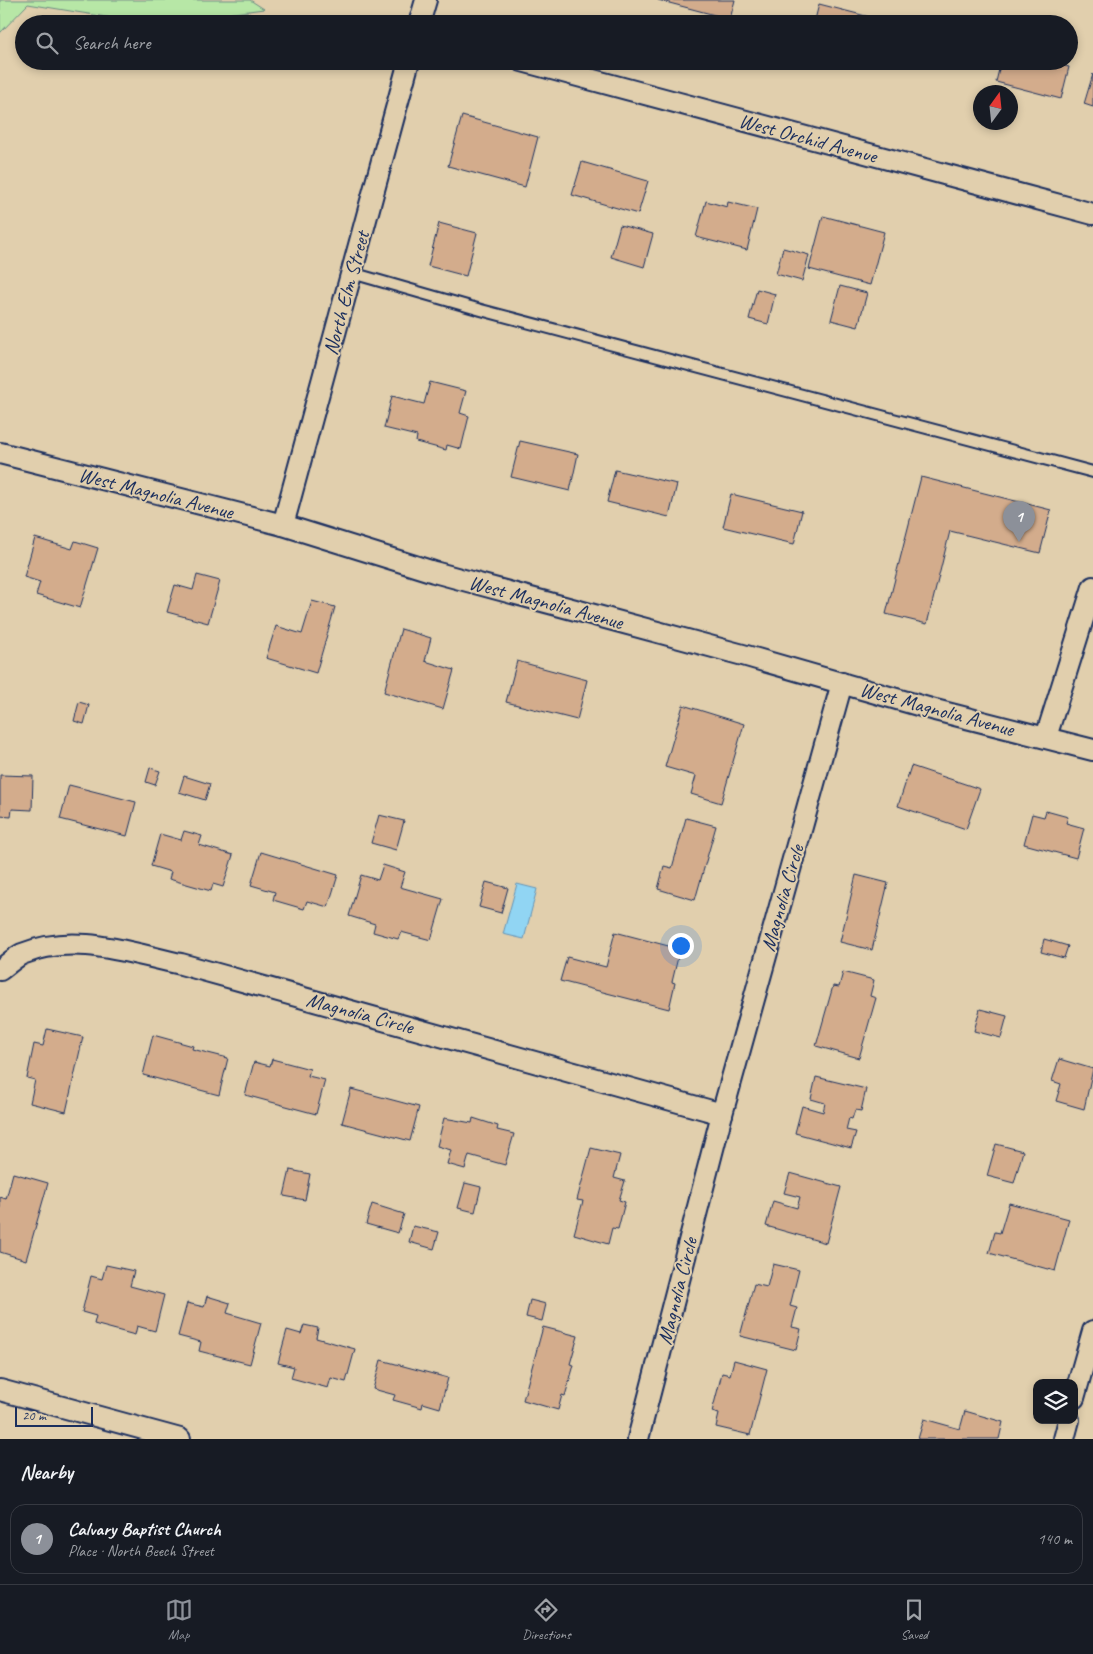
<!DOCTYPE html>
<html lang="en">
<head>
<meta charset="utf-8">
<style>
	body { margin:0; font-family:Caveat,sans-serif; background:#242831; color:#f1f3f6 }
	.controls { position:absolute; right:15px; bottom:15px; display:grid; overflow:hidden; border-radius:10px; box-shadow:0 2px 8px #0003 }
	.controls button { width:45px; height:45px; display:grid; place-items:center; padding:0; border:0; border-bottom:1px solid #363941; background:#171b24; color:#f1f3f6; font:25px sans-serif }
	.compass { position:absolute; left:973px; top:85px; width:45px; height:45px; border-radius:50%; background:#171b24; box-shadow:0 2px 8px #0003; rotate:15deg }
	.scale { position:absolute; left:15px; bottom:12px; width:78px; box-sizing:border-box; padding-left:5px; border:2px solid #1b2f5e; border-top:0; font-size:14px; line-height:18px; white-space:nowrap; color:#1b2f5e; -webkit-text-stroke:4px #e1cfad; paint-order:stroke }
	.you { position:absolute; left:680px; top:945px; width:18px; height:18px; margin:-12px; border:4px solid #fff; border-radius:50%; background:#1a73e8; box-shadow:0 0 0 8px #1a73e833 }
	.badge { display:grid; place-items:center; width:32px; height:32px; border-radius:50%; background:#8c9099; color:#fff; font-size:16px; font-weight:700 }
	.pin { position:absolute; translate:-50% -41px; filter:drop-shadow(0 1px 2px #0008) }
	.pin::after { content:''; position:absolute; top:26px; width:18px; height:15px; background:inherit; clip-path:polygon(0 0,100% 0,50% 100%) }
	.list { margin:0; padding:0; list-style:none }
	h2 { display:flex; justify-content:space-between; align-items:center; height:65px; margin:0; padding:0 20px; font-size:21px }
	h2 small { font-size:16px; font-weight:400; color:#9ea1a6 }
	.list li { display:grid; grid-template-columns:32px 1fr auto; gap:15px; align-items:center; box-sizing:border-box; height:70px; margin:0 10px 10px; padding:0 10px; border:1px solid #363941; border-radius:15px }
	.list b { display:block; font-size:19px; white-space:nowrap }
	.list p { margin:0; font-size:16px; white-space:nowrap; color:#9ea1a6 }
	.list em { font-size:16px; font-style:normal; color:#9ea1a6 }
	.icon { flex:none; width:28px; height:28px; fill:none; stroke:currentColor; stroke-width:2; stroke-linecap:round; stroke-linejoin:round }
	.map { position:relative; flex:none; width:1093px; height:1439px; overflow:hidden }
	.search { position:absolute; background:#171b24; box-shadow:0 2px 8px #0003; left:15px; right:15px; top:15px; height:55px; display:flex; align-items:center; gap:12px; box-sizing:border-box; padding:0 18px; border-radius:28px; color:#9ea1a6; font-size:19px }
	.sheet { height:145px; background:#171b24 }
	nav { display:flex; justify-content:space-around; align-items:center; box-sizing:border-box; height:70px; border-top:1px solid #363941; background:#171b24; font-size:14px; color:#9ea1a6 }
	nav a { display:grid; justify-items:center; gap:2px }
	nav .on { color:#8c9099 }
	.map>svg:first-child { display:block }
	.green { fill:#b7e7a6; stroke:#698b82 }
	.water { fill:#91d5f3; stroke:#6293b7 }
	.building { fill:#d3ac8c; stroke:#1b2f5e }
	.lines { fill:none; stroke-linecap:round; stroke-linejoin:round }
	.service-casing { stroke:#1b2f5e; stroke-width:14 }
	.minor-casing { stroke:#1b2f5e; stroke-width:24 }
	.service { stroke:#e1cfad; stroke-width:10 }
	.minor { stroke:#e1cfad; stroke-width:20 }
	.labels { text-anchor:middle; stroke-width:4; stroke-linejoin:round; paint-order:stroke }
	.street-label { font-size:21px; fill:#1b2f5e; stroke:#e1cfad }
</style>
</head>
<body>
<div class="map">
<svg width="1093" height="1439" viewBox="0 0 1093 1439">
	<rect width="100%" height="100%" fill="#e1cfad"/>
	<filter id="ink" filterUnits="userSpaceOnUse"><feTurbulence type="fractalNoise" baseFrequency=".02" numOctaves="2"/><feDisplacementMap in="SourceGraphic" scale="10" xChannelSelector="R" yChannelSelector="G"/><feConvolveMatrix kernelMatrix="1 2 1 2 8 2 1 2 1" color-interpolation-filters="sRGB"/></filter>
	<g filter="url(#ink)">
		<path class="green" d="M0,0H250L264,9L149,24L28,4L0,33Z"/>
		<path class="water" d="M517,884L537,889L524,939L503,934Z"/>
		<g class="building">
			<path d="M658,0H735L730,19Z"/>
			<path d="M819,4L897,24H814Z"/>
			<path d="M1001,61H1046L1069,67L1061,99L996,82Z"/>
			<path d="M1093,74V107L1084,104Z"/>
			<path d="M462,116L538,137L525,187L448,166Z"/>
			<path d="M582,162L648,181L638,214L572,195Z"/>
			<path d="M706,201L727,207L728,202L757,209L747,250L696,237Z"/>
			<path d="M823,216L884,232L870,285L809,269Z"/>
			<path d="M439,223L477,233L466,276L428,266Z"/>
			<path d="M620,225L653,234L644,267L611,257Z"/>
			<path d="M783,248L809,255L802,281L776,274Z"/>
			<path d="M840,286L867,293L858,327L831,320Z"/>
			<path d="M757,289L775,294L768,324L749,319Z"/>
			<path d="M430,382L466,391L460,413L469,416L461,449L447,445L446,450L416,442L417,436L384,428L392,396L424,404Z"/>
			<path d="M520,441L578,454L570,491L511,477Z"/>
			<path d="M615,470L677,484L669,517L607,502Z"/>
			<path d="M921,477L1051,510L1040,553L950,531L927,624L886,614Z"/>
			<path d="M731,494L802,511L794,544L723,527Z"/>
			<path d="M35,538L72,549L75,541L98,548L80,608L36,595L40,582L24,577Z"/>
			<path d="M197,575L220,581L208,623L167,612L175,585L193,590Z"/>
			<path d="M312,601L335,607L316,673L266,658L276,626L302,634Z"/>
			<path d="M401,629L431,638L425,661L454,670L443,709L384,692Z"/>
			<path d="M517,661L587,680L577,720L506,702Z"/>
			<path d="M79,702L89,705L84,724L74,721Z"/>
			<path d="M683,705L744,724L721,803L691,794L696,776L665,767Z"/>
			<path d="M911,766L980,789L966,829L898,806Z"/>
			<path d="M150,768L160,771L155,785L146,782Z"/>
			<path d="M0,775L33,776L32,810L12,809L11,817L0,816Z"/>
			<path d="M184,776L210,784L205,800L179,792Z"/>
			<path d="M69,785L136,802L127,836L60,819Z"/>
			<path d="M1046,811L1068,817L1066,823L1084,828L1076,858L1024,844L1032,814L1044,817Z"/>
			<path d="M379,815L404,821L396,850L371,843Z"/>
			<path d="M686,818L716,826L695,900L658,889L664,866L672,868Z"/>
			<path d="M184,831L202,836L199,845L233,855L223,887L213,884L211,891L169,879L171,872L151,866L160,834L181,840Z"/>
			<path d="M261,852L338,875L328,907L307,901L304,909L273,900L275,892L251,885Z"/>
			<path d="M383,865L405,872L400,887L443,899L431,940L401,932L398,939L373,932L375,924L349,916L361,875L378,880Z"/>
			<path d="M856,875L888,883L872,950L840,942Z"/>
			<path d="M486,882L508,888L501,913L479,907Z"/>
			<path d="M615,932L680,949L672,982L675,983L669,1009L560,981L567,957L606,967Z"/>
			<path d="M1044,939L1068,946L1064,958L1041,952Z"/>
			<path d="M843,972L874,980L870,996L876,998L859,1058L816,1046L833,986L839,987Z"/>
			<path d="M980,1009L1007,1016L1001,1038L974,1031Z"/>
			<path d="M47,1029L83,1037L66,1112L30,1103L35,1080L27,1078L34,1044L43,1046Z"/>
			<path d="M153,1035L193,1046L192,1049L228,1058L219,1095L143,1075Z"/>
			<path d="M272,1059L310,1069L308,1076L325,1080L316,1114L245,1095L254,1062L270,1066Z"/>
			<path d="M1059,1059L1093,1069L1084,1109L1056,1101L1061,1084L1052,1081Z"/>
			<path d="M816,1077L866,1089L861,1111L855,1110L852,1119L849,1118L846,1130L856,1132L851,1148L795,1133L802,1106L823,1112L825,1103L811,1099Z"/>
			<path d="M351,1089L419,1107L410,1141L342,1123Z"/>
			<path d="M444,1118L472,1123L473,1118L498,1126L497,1130L514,1134L505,1165L469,1155L465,1169L447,1164L451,1150L437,1146Z"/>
			<path d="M996,1144L1023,1151L1014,1183L987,1176Z"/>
			<path d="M591,1148L620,1155L614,1178L625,1181L619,1200L625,1202L618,1229L612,1228L608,1244L574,1234L583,1201L577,1200Z"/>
			<path d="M290,1170L310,1174L305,1200L284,1196Z"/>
			<path d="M13,1173L48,1183L26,1260L0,1252V1197L6,1199Z"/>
			<path d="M790,1173L841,1187L826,1243L766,1226L773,1201L797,1208L800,1197L784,1193Z"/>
			<path d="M465,1183L481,1187L475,1212L458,1208Z"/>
			<path d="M1009,1203L1069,1219L1055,1271L989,1253L995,1232L1000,1233Z"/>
			<path d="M372,1204L404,1214L398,1233L366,1224Z"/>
			<path d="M413,1226L439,1232L434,1249L409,1242Z"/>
			<path d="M773,1264L799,1270L790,1306L797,1308L792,1327L801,1329L796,1350L740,1336L754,1284L767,1287Z"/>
			<path d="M106,1265L134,1271L130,1286L164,1295L155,1331L137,1326L135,1335L94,1324L96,1316L82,1312L91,1276L102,1279Z"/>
			<path d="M207,1296L230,1303L227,1313L261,1323L250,1364L199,1351L201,1342L178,1336L187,1303L204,1307Z"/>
			<path d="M530,1300L546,1304L542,1321L526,1317Z"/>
			<path d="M304,1325L318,1328L316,1338L355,1349L346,1382L331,1378L328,1388L291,1378L294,1367L278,1363L287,1330L301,1334Z"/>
			<path d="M543,1327L578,1336L570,1364L574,1365L565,1396L562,1395L558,1410L523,1400Z"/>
			<path d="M381,1360L448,1378L440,1408L423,1403L422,1408L393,1400L395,1395L373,1389Z"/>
			<path d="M734,1360L767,1369L750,1435L716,1427L719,1414L712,1412L722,1373L730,1375Z"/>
			<path d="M965,1411L1003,1422L999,1439H918L924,1419L960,1429Z"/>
		</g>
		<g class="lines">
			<defs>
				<path id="service" d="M352,273L481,310L1093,472"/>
				<g id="minor">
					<path d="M419,24L426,0"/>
					<path d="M522,61L1093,214"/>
					<path d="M0,453L283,525L434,572L743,655L935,710L1093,750"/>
					<path d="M283,525L409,61"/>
					<path d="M1046,737L1093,587"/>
					<path d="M0,970C7,965 14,958 22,954C74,932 129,953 181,964L722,1114L638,1439"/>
					<path d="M722,1114L842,683"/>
					<path d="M0,1390L180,1439"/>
					<path d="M1074,1398L1093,1331"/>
					<path d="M1064,1439L1069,1420"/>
				</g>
			</defs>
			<use href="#service" class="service-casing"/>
			<use href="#minor" class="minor-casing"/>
			<use href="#service" class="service"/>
			<use href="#minor" class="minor"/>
		</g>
	</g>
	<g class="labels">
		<g class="street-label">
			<text transform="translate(808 138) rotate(15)" y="7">West Orchid Avenue</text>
			<text transform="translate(346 293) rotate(-75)" y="7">North Elm Street</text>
			<text transform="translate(156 493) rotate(14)" y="7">West Magnolia Avenue</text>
			<text transform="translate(546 602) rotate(15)" y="7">West Magnolia Avenue</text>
			<text transform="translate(937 709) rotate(15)" y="7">West Magnolia Avenue</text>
			<text transform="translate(782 898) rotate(-74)" y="7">Magnolia Circle</text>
			<text transform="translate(360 1013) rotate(15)" y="7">Magnolia Circle</text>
			<text transform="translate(677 1291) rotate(-76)" y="7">Magnolia Circle</text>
		</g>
	</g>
</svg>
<div class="controls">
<button><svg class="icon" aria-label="layers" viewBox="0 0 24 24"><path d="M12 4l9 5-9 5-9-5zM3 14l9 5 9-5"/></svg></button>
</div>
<svg class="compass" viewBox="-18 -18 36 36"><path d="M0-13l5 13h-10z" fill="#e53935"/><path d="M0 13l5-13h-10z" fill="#9ea1a6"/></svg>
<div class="scale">20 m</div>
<div class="you"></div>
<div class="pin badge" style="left:1019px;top:542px">1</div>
<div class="search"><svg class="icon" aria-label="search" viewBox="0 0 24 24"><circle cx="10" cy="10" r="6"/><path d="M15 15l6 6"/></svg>Search here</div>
</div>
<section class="sheet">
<h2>Nearby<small></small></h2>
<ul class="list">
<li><span class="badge">1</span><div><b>Calvary Baptist Church</b><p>Place · North Beech Street</p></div><em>140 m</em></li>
</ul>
</section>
<nav>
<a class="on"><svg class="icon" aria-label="map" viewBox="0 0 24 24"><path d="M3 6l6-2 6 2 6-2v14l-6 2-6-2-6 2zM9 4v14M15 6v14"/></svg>Map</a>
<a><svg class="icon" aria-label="directions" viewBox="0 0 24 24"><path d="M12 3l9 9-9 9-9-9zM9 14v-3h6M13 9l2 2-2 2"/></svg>Directions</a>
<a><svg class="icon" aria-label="saved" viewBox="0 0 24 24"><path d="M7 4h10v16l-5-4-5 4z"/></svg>Saved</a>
</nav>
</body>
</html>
